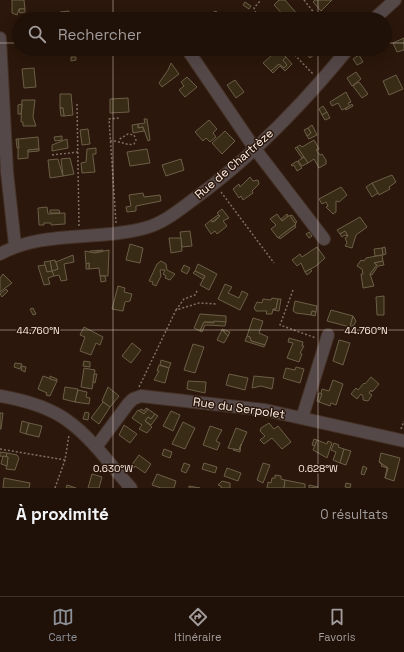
<!DOCTYPE html>
<html lang="fr">
<head>
<meta charset="utf-8">
<style>
	body { margin:0; font-family:"Space Grotesk",sans-serif; background:#281a12; color:#f1f3f6 }
	.list { margin:0; padding:0; list-style:none }
	h2 { display:flex; justify-content:space-between; align-items:center; height:52px; margin:0; padding:0 16px; font-size:17px }
	h2 small { font-size:13px; font-weight:400; color:#a29d9c }
	.icon { flex:none; width:22px; height:22px; fill:none; stroke:currentColor; stroke-width:2; stroke-linecap:round; stroke-linejoin:round }
	.map { position:relative; flex:none; width:404px; height:488px; overflow:hidden }
	.search { position:absolute; background:#201108; box-shadow:0 4px 16px #0002; left:12px; right:12px; top:12px; height:44px; display:flex; align-items:center; gap:10px; box-sizing:border-box; padding:0 14px; border-radius:22px; color:#a29d9c; font-size:15px }
	.sheet { height:108px; background:#201108 }
	nav { display:flex; justify-content:space-around; align-items:center; box-sizing:border-box; height:56px; border-top:1px solid #3d3129; background:#201108; font-size:11px; color:#a29d9c }
	nav a { display:grid; justify-items:center; gap:2px }
	nav .on { color:#8c9099 }
	.map>svg:first-child { display:block }
	.building { fill:#382c16; stroke:#6c5e47 }
	.lines { fill:none; stroke-linecap:round; stroke-linejoin:round }
	.minor-casing { stroke:#443125; stroke-width:14 }
	.path { stroke:#806e64; stroke-width:1.5; stroke-dasharray:2 2; stroke-linecap:butt }
	.minor { stroke:#554848; stroke-width:12 }
	.ticks { fill:none; stroke:#fcede5; stroke-width:1; stroke-opacity:0.45 }
	.labels { text-anchor:middle; stroke-width:3; stroke-linejoin:round; paint-order:stroke }
	.street-label { font-size:12px; fill:#fcede5; stroke:#2b170b }
	.ticks-label { font-size:10px; text-anchor:middle; fill:#fcede5; stroke:#2b170b; stroke-width:3; stroke-linejoin:round; paint-order:stroke }
</style>
</head>
<body>
<div class="map">
<svg width="404" height="488" viewBox="0 0 404 488">
	<rect width="100%" height="100%" fill="#2b170b"/>
	<g class="building">
		<path d="M12,0H24L25,9H19L17,15L12,13Z"/>
		<path d="M279,0H285L298,15L294,19H287L274,5Z"/>
		<path d="M315,0H332L321,11L313,2Z"/>
		<path d="M245,2L251,6L249,9L243,5Z"/>
		<path d="M19,9H25V12L20,13Z"/>
		<path d="M69,11V19H60V12Z"/>
		<path d="M216,11L222,19H201V18Z"/>
		<path d="M309,15L312,18L305,19Z"/>
		<path d="M404,38V50L397,52L393,43Z"/>
		<path d="M269,49H278L286,57L283,60L287,65L284,68L279,64L271,71L263,63L272,55L267,50Z"/>
		<path d="M302,49H321L310,58Z"/>
		<path d="M359,55L363,62L357,65L353,59Z"/>
		<path d="M71,57H76V60L71,61Z"/>
		<path d="M286,57L292,64L285,71L280,66L273,73L271,71L279,64L284,68L287,65L283,60Z"/>
		<path d="M171,63L179,74L162,87L159,83L168,70Z"/>
		<path d="M34,68L36,87L24,88L22,69Z"/>
		<path d="M356,72L361,79L352,86L347,78Z"/>
		<path d="M396,75L403,89L389,95L383,81Z"/>
		<path d="M187,77L197,87L185,97L179,90L184,86L181,82Z"/>
		<path d="M235,80L244,92L236,98L227,85Z"/>
		<path d="M358,82L360,83L368,94L362,98L353,86Z"/>
		<path d="M346,92L351,102L348,103L350,106L342,110L338,103L332,106L330,102Z"/>
		<path d="M60,94H71L73,115L64,116L63,108H60Z"/>
		<path d="M128,98L129,112L110,113V99Z"/>
		<path d="M22,100H35L33,117L36,126H23V122H21Z"/>
		<path d="M22,104L21,114H18V105Z"/>
		<path d="M352,104L353,106L346,110L345,109Z"/>
		<path d="M323,106L327,112L322,115L319,109Z"/>
		<path d="M60,108H63L64,116H61Z"/>
		<path d="M327,112L330,118L325,120L322,115Z"/>
		<path d="M144,119H147L150,140L148,141L143,127L138,128V124L145,123Z"/>
		<path d="M209,120L217,129L213,133L216,137L210,142L206,138L203,141L195,132Z"/>
		<path d="M138,124V128L143,127L144,131L133,133L132,125Z"/>
		<path d="M312,125L317,135L309,139L307,136L311,133L308,128Z"/>
		<path d="M308,128L311,133L307,136L304,130Z"/>
		<path d="M88,129L90,144L82,145L80,130Z"/>
		<path d="M225,131L235,141L222,154L212,143Z"/>
		<path d="M62,136V140L55,141L54,137Z"/>
		<path d="M38,137L39,149L28,150V158L18,159V139Z"/>
		<path d="M16,139H18L19,148H17Z"/>
		<path d="M67,139L68,148L52,151V145Z"/>
		<path d="M314,140L319,149L316,150L320,155L322,154L326,160V164L319,168L314,159L308,163L297,147L300,145L302,147Z"/>
		<path d="M297,147L304,157L302,158L295,148Z"/>
		<path d="M96,148V154H93V157L95,172L82,173L81,163L86,162L87,149Z"/>
		<path d="M39,149V151L28,152V150Z"/>
		<path d="M147,149L150,163L130,166L127,152Z"/>
		<path d="M304,157L308,163L302,166L298,161Z"/>
		<path d="M70,158L74,174L63,176L61,159Z"/>
		<path d="M58,159L63,176L50,178L48,160Z"/>
		<path d="M181,159L184,170L166,176L162,165Z"/>
		<path d="M297,161L302,168L297,171L294,165L292,166L291,165Z"/>
		<path d="M392,175L396,182L389,187L390,189L379,195L372,183Z"/>
		<path d="M250,177L253,181L258,180L259,184L252,191L253,193L243,200L241,196L239,198L233,189L239,184L240,187Z"/>
		<path d="M372,183L378,193L372,197L366,187Z"/>
		<path d="M341,187L347,195L339,202L336,201V212L333,214L326,207L328,206L326,202L322,204L319,199Z"/>
		<path d="M143,193L144,197L160,195L161,201L136,206V211L127,212L126,207L131,206L129,195Z"/>
		<path d="M47,207L48,214L65,213V224L51,225V223H44V225H39L38,208Z"/>
		<path d="M222,209L229,218L223,221L227,226L217,234L215,231L211,234L205,225L211,220L212,222L215,221L220,216L217,213Z"/>
		<path d="M50,210H59L60,213H50Z"/>
		<path d="M277,214L282,221L290,215L296,224L278,238L271,229L276,225L270,219Z"/>
		<path d="M287,214L288,216L282,221L281,219Z"/>
		<path d="M218,215L220,216L212,222L211,220Z"/>
		<path d="M292,215L297,222L295,223L290,216Z"/>
		<path d="M360,217L367,227L356,235L352,248L345,246L347,243L345,238L348,236L345,231L340,234L337,230Z"/>
		<path d="M295,225L296,227L280,239L279,237Z"/>
		<path d="M190,231L192,246L182,247L180,232Z"/>
		<path d="M345,231L348,236L345,235L342,237L340,234Z"/>
		<path d="M309,232L312,236L309,238L306,234Z"/>
		<path d="M169,238H181L182,251L171,253Z"/>
		<path d="M130,244L143,248L140,263L126,260Z"/>
		<path d="M317,247L325,258L316,266L305,272L301,263L297,266L292,260L300,254L302,257Z"/>
		<path d="M385,247L386,254L383,255L382,248Z"/>
		<path d="M382,248L383,255L375,256L374,249Z"/>
		<path d="M103,250V251L90,253V251Z"/>
		<path d="M109,250L108,276H100L99,268L89,269V263L86,264L85,251L95,253Z"/>
		<path d="M73,255L74,262L64,264L67,280L61,281L59,275L54,276L52,271L58,269L56,262Z"/>
		<path d="M382,255L383,261L374,263L377,265L370,274L374,286L363,288L361,274H363L362,269L357,266L361,260L364,261L366,258Z"/>
		<path d="M55,260L58,269L52,271L50,261Z"/>
		<path d="M50,261L52,271L47,272L44,262Z"/>
		<path d="M161,261L166,264L167,270L175,274L170,280L165,278L166,276L163,274L165,270H160L161,276L156,286L152,284L153,282L149,281L157,264Z"/>
		<path d="M383,261L384,265L378,266L372,275L370,274L377,265L374,263Z"/>
		<path d="M89,263V269H86V264Z"/>
		<path d="M198,264L217,274L209,290L200,285L205,276L195,271Z"/>
		<path d="M45,265L47,272L52,271L54,276L48,278L50,284L44,285L38,266Z"/>
		<path d="M184,265L190,268L187,274L181,271Z"/>
		<path d="M310,269L312,271L307,275L305,272Z"/>
		<path d="M195,271L205,276L203,279L193,273Z"/>
		<path d="M3,274L12,283L0,292V278Z"/>
		<path d="M100,276H105L106,281L101,282Z"/>
		<path d="M225,284L232,287L228,293L239,298L242,291L248,294L240,310L218,299Z"/>
		<path d="M118,286L125,288L124,292L132,294L130,301L125,302L123,311L112,309Z"/>
		<path d="M6,289L8,291L2,297L0,294Z"/>
		<path d="M384,296V315H377L376,297Z"/>
		<path d="M272,298L278,299L276,309H273L272,314H266L267,311H256L254,308L257,302L262,303L263,299L271,300Z"/>
		<path d="M278,299H281L279,311L273,310L276,309Z"/>
		<path d="M295,301L317,306L316,312L312,311L311,315L296,313L293,311Z"/>
		<path d="M33,308L36,314L33,315L30,309Z"/>
		<path d="M331,310L353,316L350,327L327,321Z"/>
		<path d="M312,311L316,312L315,316L311,315Z"/>
		<path d="M200,314L226,316V322H204L200,331L194,328Z"/>
		<path d="M353,316L356,321L354,325L350,327Z"/>
		<path d="M253,318L263,321L259,333L268,337L265,345L251,341L250,337L247,336Z"/>
		<path d="M214,321L226,322L225,326L205,325L202,332L200,331L204,322L214,323Z"/>
		<path d="M84,327L103,337L100,345L96,343L91,355L80,351L85,337L80,335Z"/>
		<path d="M222,329L230,332L228,336L224,334L225,332L222,330Z"/>
		<path d="M222,330L228,336L224,343L217,340Z"/>
		<path d="M247,336L250,337L251,341L265,345L264,347L245,341Z"/>
		<path d="M289,338L303,342L302,346H304L300,353L302,354L299,362L287,358L293,343L288,342Z"/>
		<path d="M339,340L350,343L343,365L333,361Z"/>
		<path d="M132,343L141,350L131,363L122,356Z"/>
		<path d="M193,344L204,347L195,373L184,370Z"/>
		<path d="M161,360L171,363L169,368L160,365Z"/>
		<path d="M84,361L90,362V367L83,366Z"/>
		<path d="M15,363L22,364L20,369L14,367Z"/>
		<path d="M159,365L169,368L165,383L154,380L159,371H157Z"/>
		<path d="M22,366L26,367L25,372L21,370Z"/>
		<path d="M296,367L304,369L300,383L283,378L286,368L295,370Z"/>
		<path d="M84,368L95,370L92,389L81,387Z"/>
		<path d="M94,374H97L95,383L93,382Z"/>
		<path d="M229,374L248,378L245,390L226,385Z"/>
		<path d="M43,376L57,381L50,396L46,395L47,393L38,389Z"/>
		<path d="M50,376L57,379V381L50,379Z"/>
		<path d="M254,376L274,378L272,389L261,386L252,388Z"/>
		<path d="M371,377L379,384L372,392L371,390L369,393L372,395L368,401L363,400V396L361,394L357,399L351,394L356,388L358,390L364,383L365,384Z"/>
		<path d="M333,380L343,384L336,405L331,403L330,406L319,402L322,389L329,391Z"/>
		<path d="M188,381L206,382L205,393L187,389Z"/>
		<path d="M65,387L78,389L75,402L63,399Z"/>
		<path d="M108,387L119,396L110,407L102,401Z"/>
		<path d="M78,390L87,392L86,397L90,398L89,404L75,402Z"/>
		<path d="M319,393L322,394L319,402L317,401Z"/>
		<path d="M103,402L110,407L99,424L91,418Z"/>
		<path d="M146,408L148,409L144,414L139,411L141,409L144,411Z"/>
		<path d="M148,409L155,414L151,419L148,417L145,421L152,427L147,433L139,429L142,425L132,418L138,410L144,414Z"/>
		<path d="M171,411L180,415L173,431L163,426Z"/>
		<path d="M85,412L89,413L88,420L83,419Z"/>
		<path d="M0,413H3L1,429H0Z"/>
		<path d="M155,414L158,416L151,425L145,421L148,417L151,419Z"/>
		<path d="M22,421L29,423L26,434L20,432Z"/>
		<path d="M183,422L195,428L185,449L172,444Z"/>
		<path d="M29,423L42,426L39,437L26,434Z"/>
		<path d="M269,423L274,429L278,426L291,442L282,449L272,438L264,444L260,440L265,436L260,431L261,428Z"/>
		<path d="M124,425L137,434L130,443L119,435Z"/>
		<path d="M210,426L222,430L216,441L220,443L217,450L203,445Z"/>
		<path d="M236,428L247,432L239,450L228,448Z"/>
		<path d="M314,439L317,440L315,446L312,445Z"/>
		<path d="M317,440L327,444L328,441L332,443L327,458L313,450Z"/>
		<path d="M334,443L339,445L338,447L344,449L340,463L333,460L336,452L331,450Z"/>
		<path d="M241,444L240,452L233,450L234,449L239,450Z"/>
		<path d="M164,449L172,452L170,458L162,455Z"/>
		<path d="M344,449L351,451L346,465L340,463Z"/>
		<path d="M0,452L7,453L6,457L0,456Z"/>
		<path d="M7,453L17,455L19,458L15,470L6,469L8,457H6Z"/>
		<path d="M381,453L400,458L394,481L385,478L388,468L379,462Z"/>
		<path d="M139,455L151,464L145,473L135,466L134,468L131,466Z"/>
		<path d="M3,456L8,457L7,466L1,464Z"/>
		<path d="M379,462L388,468L385,478L387,468L381,466L382,464Z"/>
		<path d="M184,463L190,465L186,473L181,471Z"/>
		<path d="M204,463L217,467L215,473L202,469Z"/>
		<path d="M263,463L270,465L263,483L257,480Z"/>
		<path d="M363,466L367,468L364,475L361,474Z"/>
		<path d="M227,468L241,473L238,481L224,476Z"/>
		<path d="M92,474L102,477L99,488H88Z"/>
		<path d="M157,474L176,481L174,488H161L152,485Z"/>
		<path d="M275,475L281,476V479L285,480L284,488H267L268,482L271,483L272,478H275Z"/>
		<path d="M4,478L30,483L29,488H3Z"/>
		<path d="M285,480L305,484V488H284Z"/>
		<path d="M222,481L230,483V488H221V486L218,485Z"/>
		<path d="M346,483L351,484L350,488L345,487Z"/>
		<path d="M67,485L76,488H66Z"/>
		<path d="M309,485L318,487L309,488Z"/>
		<path d="M189,486L200,488H189Z"/>
	</g>
	<g class="lines">
		<defs>
			<g id="minor">
				<path d="M374,19L395,0"/>
				<path d="M0,38L7,172L15,245"/>
				<path d="M187,49L255,149L324,239"/>
				<path d="M0,254C43,230 98,241 145,228C164,223 179,210 194,199C252,157 303,104 348,49"/>
				<path d="M0,396C23,400 49,407 68,421C93,439 111,466 131,488"/>
				<path d="M302,418L328,335"/>
				<path d="M96,447L128,404L133,399L141,396L265,410L404,441"/>
			</g>
		</defs>
		<use href="#minor" class="minor-casing"/>
		<g class="path">
			<path d="M304,0L319,19"/>
			<path d="M261,19L256,14L254,8L261,0"/>
			<path d="M289,49L313,74"/>
			<path d="M77,104L79,226"/>
			<path d="M110,141C119,140 126,146 134,144L136,140L134,135L128,134L118,140"/>
			<path d="M52,155L78,152"/>
			<path d="M221,192L274,263"/>
			<path d="M116,223L109,119L119,118"/>
			<path d="M293,290L280,325L316,338"/>
			<path d="M176,310L184,299L195,295L198,289"/>
			<path d="M139,387L176,310L199,303L217,304"/>
			<path d="M401,429L404,421"/>
			<path d="M0,449L65,460"/>
			<path d="M55,488L65,460L69,435"/>
		</g>
		<use href="#minor" class="minor"/>
	</g>
	<path class="ticks" d="M113,0V19M318,0V19M0,43H19M385,43H404M113,49V488M318,49V488M0,330H404"/>
	<g class="labels">
		<g class="street-label">
			<text transform="translate(234 164) rotate(-41)" y="4">Rue de Chartrèze</text>
			<text transform="translate(239 408) rotate(8)" y="4">Rue du Serpolet</text>
		</g>
	</g>
	<g class="ticks-label">
		<text x="38" y="334">44.760°N</text>
		<text x="366" y="334">44.760°N</text>
		<text x="113" y="472">0.630°W</text>
		<text x="318" y="472">0.628°W</text>
	</g>
</svg>
<div class="search"><svg class="icon" aria-label="search" viewBox="0 0 24 24"><circle cx="10" cy="10" r="6"/><path d="M15 15l6 6"/></svg>Rechercher</div>
</div>
<section class="sheet">
<h2>À proximité<small>0 résultats</small></h2>
<ul class="list">
</ul>
</section>
<nav>
<a class="on"><svg class="icon" aria-label="map" viewBox="0 0 24 24"><path d="M3 6l6-2 6 2 6-2v14l-6 2-6-2-6 2zM9 4v14M15 6v14"/></svg>Carte</a>
<a><svg class="icon" aria-label="directions" viewBox="0 0 24 24"><path d="M12 3l9 9-9 9-9-9zM9 14v-3h6M13 9l2 2-2 2"/></svg>Itinéraire</a>
<a><svg class="icon" aria-label="saved" viewBox="0 0 24 24"><path d="M7 4h10v16l-5-4-5 4z"/></svg>Favoris</a>
</nav>
</body>
</html>
